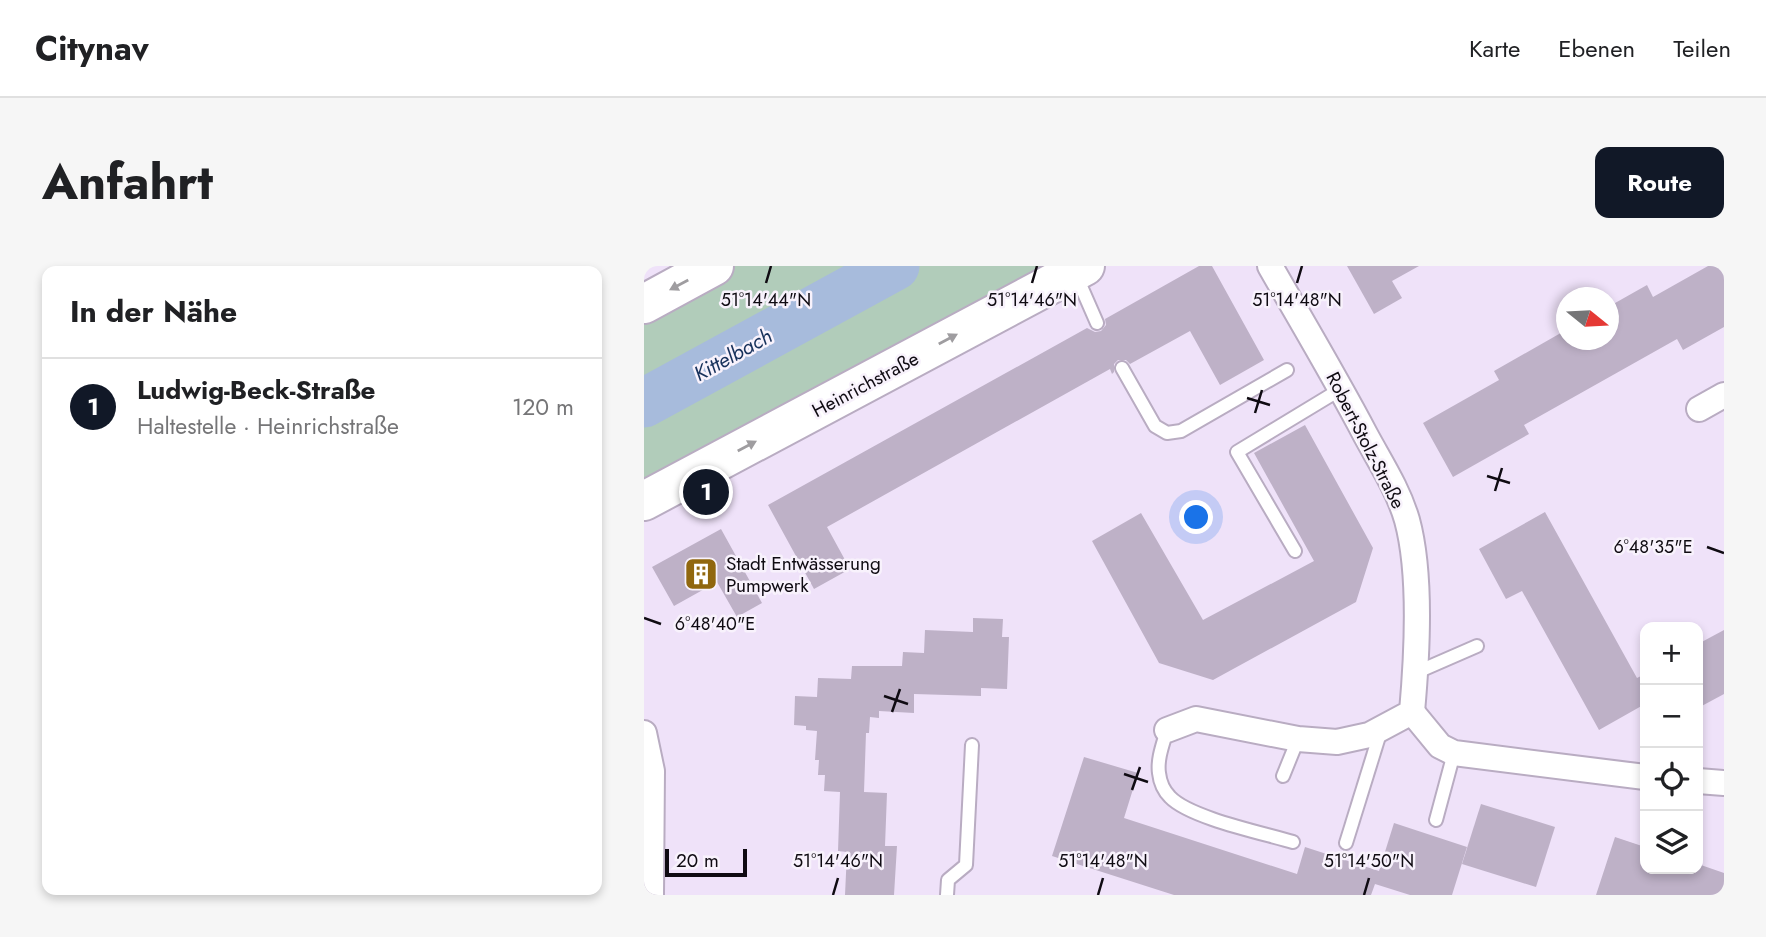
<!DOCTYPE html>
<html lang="de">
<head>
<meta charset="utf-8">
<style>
	body { margin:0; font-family:Jost,sans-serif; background:#f6f6f6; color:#202124 }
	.controls { position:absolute; right:21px; bottom:21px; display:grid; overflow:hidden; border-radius:14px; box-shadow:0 4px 10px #0003 }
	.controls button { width:63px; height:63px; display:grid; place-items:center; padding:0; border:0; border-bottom:2px solid #e0e0e0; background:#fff; color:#202124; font:35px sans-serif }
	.compass { position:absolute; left:912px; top:21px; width:63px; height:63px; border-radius:50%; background:#fff; box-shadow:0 4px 10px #0003; rotate:108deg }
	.scale { position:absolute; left:21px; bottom:18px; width:82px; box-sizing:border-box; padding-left:7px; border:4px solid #0f0b12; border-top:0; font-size:19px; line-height:24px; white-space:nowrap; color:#0f0b12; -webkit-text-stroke:5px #f8f2fc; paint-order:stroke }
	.you { position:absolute; left:553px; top:252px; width:24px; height:24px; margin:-18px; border:5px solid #fff; border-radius:50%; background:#1a73e8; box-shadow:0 0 0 10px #1a73e833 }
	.badge { display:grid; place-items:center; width:46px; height:46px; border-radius:50%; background:#111827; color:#fff; font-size:23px; font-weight:700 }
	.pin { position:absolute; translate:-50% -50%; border:4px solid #fff; box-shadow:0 2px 7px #0006 }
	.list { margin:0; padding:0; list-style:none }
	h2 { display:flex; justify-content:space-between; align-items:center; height:91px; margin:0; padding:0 28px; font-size:30px }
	h2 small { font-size:23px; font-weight:400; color:#757577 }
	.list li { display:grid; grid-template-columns:46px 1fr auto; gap:21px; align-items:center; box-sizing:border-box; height:98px; padding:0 28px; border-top:2px solid #e0e0e0 }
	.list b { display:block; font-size:26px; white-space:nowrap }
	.list p { margin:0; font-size:23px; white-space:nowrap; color:#757577 }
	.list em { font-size:23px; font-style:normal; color:#757577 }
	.icon { flex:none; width:38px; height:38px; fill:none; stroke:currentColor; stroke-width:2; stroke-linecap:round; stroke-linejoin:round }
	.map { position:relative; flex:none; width:1080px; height:629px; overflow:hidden; border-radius:14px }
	header { display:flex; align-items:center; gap:42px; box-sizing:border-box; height:98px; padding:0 35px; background:#fff; border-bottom:2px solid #e0e0e0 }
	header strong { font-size:33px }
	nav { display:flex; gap:38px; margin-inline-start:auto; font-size:24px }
	.intro { display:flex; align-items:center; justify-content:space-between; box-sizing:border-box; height:168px; padding:0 42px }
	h1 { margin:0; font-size:49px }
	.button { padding:18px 32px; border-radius:14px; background:#111827; color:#fff; font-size:24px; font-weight:700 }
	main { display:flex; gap:42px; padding:0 42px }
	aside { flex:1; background:#fff; border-radius:14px; box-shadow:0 4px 10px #0003 }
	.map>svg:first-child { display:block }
	.green { fill:#b1ccba }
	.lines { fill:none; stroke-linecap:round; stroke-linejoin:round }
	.river { stroke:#a7bbdc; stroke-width:49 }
	.building { fill:#beb1c7 }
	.service-casing { stroke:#b9acc2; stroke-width:16 }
	.minor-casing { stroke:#b9acc2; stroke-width:28 }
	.primary-casing { stroke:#b9acc2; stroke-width:42 }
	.service { stroke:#fff; stroke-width:12 }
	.minor { stroke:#fff; stroke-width:24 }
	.primary { stroke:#fff; stroke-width:38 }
	.oneway { fill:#9f9da0 }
	.ticks { fill:none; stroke:#0f0b12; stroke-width:2.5 }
	.labels { text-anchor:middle; stroke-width:5; stroke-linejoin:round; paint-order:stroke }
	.street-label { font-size:19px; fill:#0f0b12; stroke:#f8f2fc }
	.poi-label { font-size:19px; fill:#0f0b12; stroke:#f8f2fc; text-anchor:start }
	.water-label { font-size:21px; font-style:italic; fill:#17315b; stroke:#f8f2fc }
	.ticks-label { font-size:18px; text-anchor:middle; fill:#0f0b12; stroke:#f8f2fc; stroke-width:5; stroke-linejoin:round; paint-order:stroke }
</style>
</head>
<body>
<header>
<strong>Citynav</strong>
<nav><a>Karte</a><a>Ebenen</a><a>Teilen</a></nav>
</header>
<div class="intro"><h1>Anfahrt</h1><a class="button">Route</a></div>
<main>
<aside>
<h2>In der Nähe<small></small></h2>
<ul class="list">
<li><span class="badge">1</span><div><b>Ludwig-Beck-Straße</b><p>Haltestelle · Heinrichstraße</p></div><em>120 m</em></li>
</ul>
</aside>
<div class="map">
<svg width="1080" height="629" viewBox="0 0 1080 629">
	<rect width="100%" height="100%" fill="#efe2f9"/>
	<path class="green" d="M83,0H425L0,230V45Z"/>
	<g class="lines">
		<path class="river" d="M0,137L251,0"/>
	</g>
	<g class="building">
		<path d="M555,0H568L620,94L576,119L546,65L486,98L482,94H474L470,98V106L468,108L466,103L183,261L206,303L170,323L124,239L443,62L451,66L457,65L462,59L461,53Z"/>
		<path d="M703,0H775L748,15L758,32L730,48Z"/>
		<path d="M1064,0H1080V61L1039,84L1033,73L880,159L885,168L809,211L779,157L855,114L850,105L922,64V74H964V41L1003,19L1009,31Z"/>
		<path d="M661,159L729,282L712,336L569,414L515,397L448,275L497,247L559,354L670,295L610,187Z"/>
		<path d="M901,246L993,412L1001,408V438L955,464L878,325L862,333L835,283Z"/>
		<path d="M77,263L118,337L93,351L73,316L30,340L8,301Z"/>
		<path d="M329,352L359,353L358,371H365L363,423L337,422V430L270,428V447L235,445V452L226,451L225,467H222L220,526L243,527L241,580H253L250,629H201L203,586L194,585L196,526L180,525L181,509H174L175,494H171L173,465L162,464V460L150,459L151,430L173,431L174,412L207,413L208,400H258L259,386L280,387L281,364L329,366Z"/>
		<path d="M1080,364V428L1054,442V378Z"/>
		<path d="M440,491L494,507L480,552L653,608L661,581L735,605L750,557L823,581L808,629H766L731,618L727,629H530L408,590Z"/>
		<path d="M837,538L911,561L892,621L818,598Z"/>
		<path d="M971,571L1001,581V603H1054V598L1080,607V629H952Z"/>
	</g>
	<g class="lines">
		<defs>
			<g id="service">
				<path d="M432,9L453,57"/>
				<path d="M478,102L511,160L523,167L537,165L643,104"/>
				<path d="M651,285L593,186L697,123"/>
				<path d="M771,407L833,380"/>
				<path d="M523,464C519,478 513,493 515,507C516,516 520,525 526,531C546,552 619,567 649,576"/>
				<path d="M639,510L654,473"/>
				<path d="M792,554L810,487"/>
				<path d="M702,577L737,464"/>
				<path d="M303,629L304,614L322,599L328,479"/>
			</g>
			<g id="minor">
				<path d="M1055,143L1080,129"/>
				<path d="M768,446L796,480L810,487L1001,511"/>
				<path d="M523,464L552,453L654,473L693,476L725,469L768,446C773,390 778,309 763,254C754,223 736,196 721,168C691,111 658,56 626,0"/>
				<path d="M0,467L8,505L7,629"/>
				<path d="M1054,515L1080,517"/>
			</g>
			<g id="primary">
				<path d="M0,38L70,0"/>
				<path d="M0,235L441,0"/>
			</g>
		</defs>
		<use href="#service" class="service-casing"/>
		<use href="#minor" class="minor-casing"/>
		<use href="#primary" class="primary-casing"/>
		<use href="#service" class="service"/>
		<use href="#minor" class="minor"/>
		<use href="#primary" class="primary"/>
	</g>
	<defs><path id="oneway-solid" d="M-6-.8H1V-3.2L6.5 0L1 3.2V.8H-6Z" transform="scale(1.75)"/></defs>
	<g class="oneway">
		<use href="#oneway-solid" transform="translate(35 19) rotate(152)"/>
		<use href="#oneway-solid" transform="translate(304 73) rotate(-28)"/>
		<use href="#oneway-solid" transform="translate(103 180) rotate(-28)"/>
	</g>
	<path class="ticks" d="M122,17L127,0M388,17L393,0M653,17L658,0M603,132L626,139M611,147L618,124M843,210L866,217M851,225L858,202M1063,281L1080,287M0,352L17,358M240,430L264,438M248,446L256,423M480,508L504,516M488,524L496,501M189,629L194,612M454,629L459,612M720,629L725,612"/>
	<defs>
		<symbol id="building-square" viewBox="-11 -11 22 22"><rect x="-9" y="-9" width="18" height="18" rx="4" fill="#90670e" stroke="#f8f2fc"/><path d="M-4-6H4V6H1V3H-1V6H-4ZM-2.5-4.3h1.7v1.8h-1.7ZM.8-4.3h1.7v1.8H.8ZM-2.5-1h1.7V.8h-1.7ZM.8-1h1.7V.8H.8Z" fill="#fff"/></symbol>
	</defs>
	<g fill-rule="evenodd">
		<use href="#building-square" x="38" y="289" width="38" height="38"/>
	</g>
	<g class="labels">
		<g class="street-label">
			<text transform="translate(221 118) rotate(-28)" y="7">Heinrichstraße</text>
			<text transform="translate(722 174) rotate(63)" y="7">Robert-Stolz-Straße</text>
		</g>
		<g class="poi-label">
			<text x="82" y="304">Stadt Entwässerung<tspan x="82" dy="22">Pumpwerk</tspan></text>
		</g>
		<g class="water-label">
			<text transform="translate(89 89) rotate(-29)" y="7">Kittelbach</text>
		</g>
	</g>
	<g class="ticks-label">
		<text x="122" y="40">51°14'44"N</text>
		<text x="388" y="40">51°14'46"N</text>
		<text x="653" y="40">51°14'48"N</text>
		<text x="1009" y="287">6°48'35"E</text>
		<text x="71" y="364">6°48'40"E</text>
		<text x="194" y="601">51°14'46"N</text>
		<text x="459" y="601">51°14'48"N</text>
		<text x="725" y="601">51°14'50"N</text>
	</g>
</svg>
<div class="controls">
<button>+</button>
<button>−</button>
<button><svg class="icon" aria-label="locate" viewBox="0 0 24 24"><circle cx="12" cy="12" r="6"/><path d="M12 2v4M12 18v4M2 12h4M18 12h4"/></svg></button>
<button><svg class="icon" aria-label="layers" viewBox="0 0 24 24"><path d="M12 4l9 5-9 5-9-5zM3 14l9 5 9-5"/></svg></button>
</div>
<svg class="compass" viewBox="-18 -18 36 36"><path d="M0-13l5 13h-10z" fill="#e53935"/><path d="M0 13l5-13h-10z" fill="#757577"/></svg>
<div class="scale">20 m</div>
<div class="you"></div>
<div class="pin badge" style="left:62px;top:226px">1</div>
</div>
</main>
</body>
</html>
